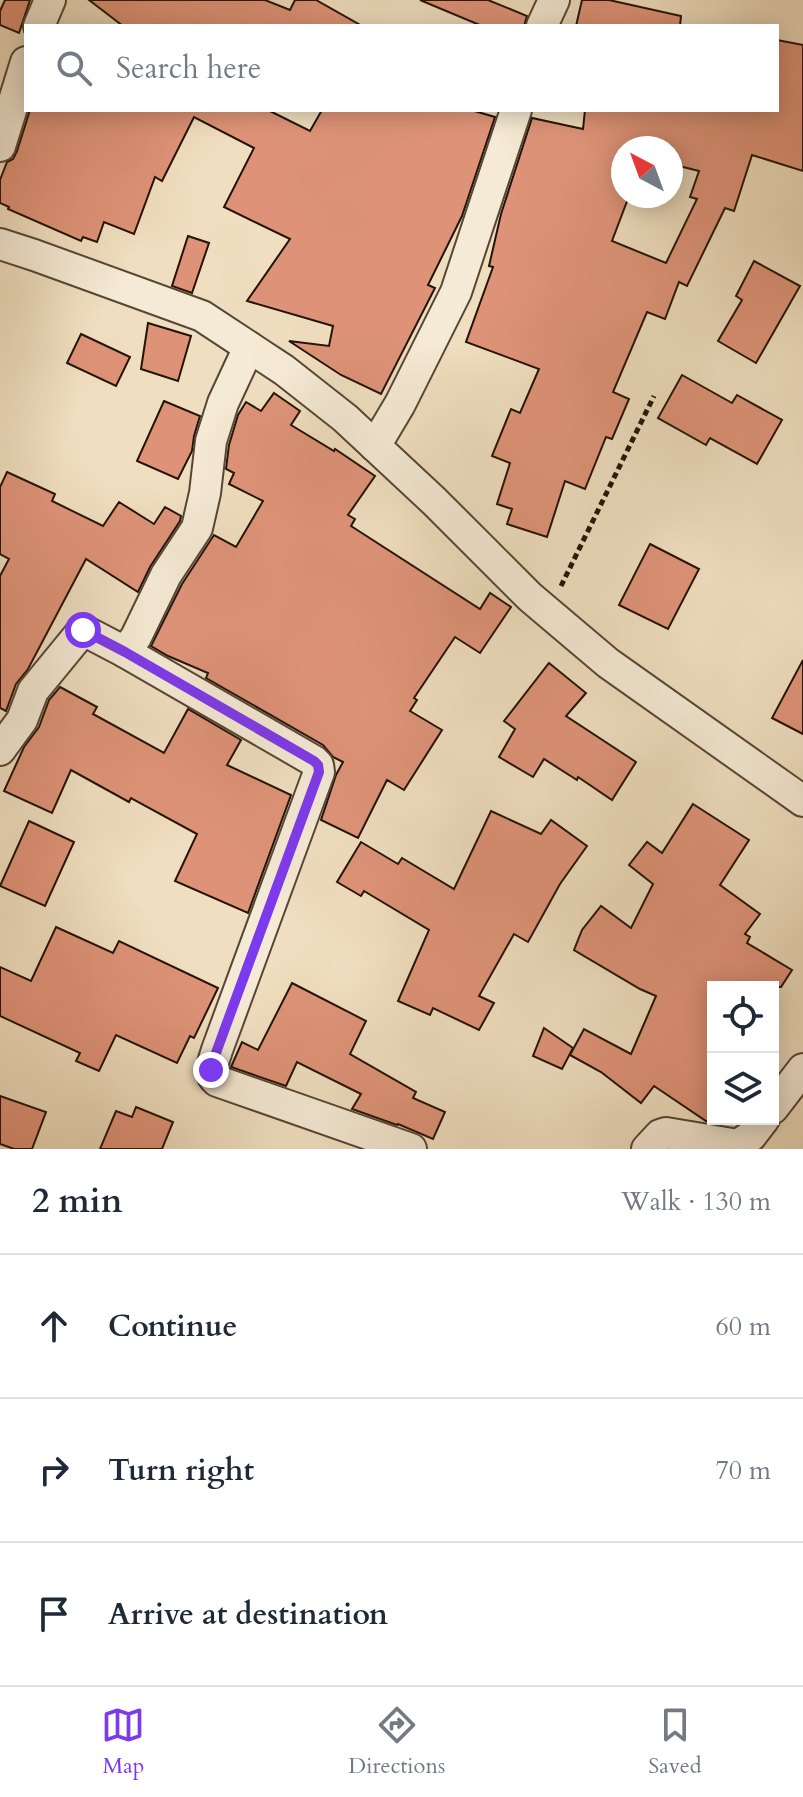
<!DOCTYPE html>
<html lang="en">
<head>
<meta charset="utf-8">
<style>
	body { margin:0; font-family:Cardo,serif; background:#f2f2f3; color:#1f2937 }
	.controls { position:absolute; right:24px; bottom:24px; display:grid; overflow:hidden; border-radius:0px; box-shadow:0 4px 20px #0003 }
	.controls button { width:72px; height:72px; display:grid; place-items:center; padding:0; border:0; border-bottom:2px solid #e0e1e3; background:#fff; color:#1f2937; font:40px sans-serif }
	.compass { position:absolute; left:611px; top:136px; width:72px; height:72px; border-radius:50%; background:#fff; box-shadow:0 4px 20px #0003; rotate:319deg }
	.stop { position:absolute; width:24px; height:24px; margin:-18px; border:6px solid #7c3aed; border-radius:50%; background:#fff }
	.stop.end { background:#7c3aed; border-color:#fff; box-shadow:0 2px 8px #0008 }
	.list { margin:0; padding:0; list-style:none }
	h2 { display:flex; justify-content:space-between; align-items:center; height:104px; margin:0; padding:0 32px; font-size:34px }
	h2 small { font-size:26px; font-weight:400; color:#747a83 }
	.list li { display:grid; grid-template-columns:52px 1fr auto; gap:24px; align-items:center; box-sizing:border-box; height:144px; padding:0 32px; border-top:2px solid #e0e1e3 }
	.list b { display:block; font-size:30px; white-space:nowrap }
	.list em { font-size:26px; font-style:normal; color:#747a83 }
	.icon { flex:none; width:44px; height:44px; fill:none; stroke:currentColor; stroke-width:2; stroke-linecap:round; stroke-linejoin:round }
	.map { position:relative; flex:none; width:803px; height:1149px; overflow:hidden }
	.search { position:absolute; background:#fff; box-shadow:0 4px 20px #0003; left:24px; right:24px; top:24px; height:88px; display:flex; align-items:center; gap:20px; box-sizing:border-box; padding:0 28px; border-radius:0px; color:#747a83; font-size:30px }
	.sheet { height:536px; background:#fff }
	nav { display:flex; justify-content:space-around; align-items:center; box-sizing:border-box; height:112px; border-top:2px solid #e0e1e3; background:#fff; font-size:22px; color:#747a83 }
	nav a { display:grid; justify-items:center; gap:4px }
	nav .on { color:#7c3aed }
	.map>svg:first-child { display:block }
	.building { fill:#de9378; stroke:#241307; stroke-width:2; fill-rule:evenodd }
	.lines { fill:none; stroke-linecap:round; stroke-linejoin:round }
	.minor-casing { stroke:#574635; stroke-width:34 }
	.path { stroke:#241307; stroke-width:5; stroke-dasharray:6 4; stroke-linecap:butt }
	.minor { stroke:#f5ead5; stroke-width:30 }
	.route { stroke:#7c3aed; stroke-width:10 }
</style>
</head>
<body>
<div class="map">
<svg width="803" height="1149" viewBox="0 0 803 1149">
	<rect width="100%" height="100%" fill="#efdebf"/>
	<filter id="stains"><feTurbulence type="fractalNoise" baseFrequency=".0025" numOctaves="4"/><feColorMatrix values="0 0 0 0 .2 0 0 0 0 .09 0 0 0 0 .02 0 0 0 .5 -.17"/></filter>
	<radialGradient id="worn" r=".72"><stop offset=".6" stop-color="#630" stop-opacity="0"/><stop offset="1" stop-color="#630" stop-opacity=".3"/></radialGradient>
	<g class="building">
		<path d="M5,0H30L19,33L0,25V11Z"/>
		<path d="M89,0H265L290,10L295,0H316L362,26H123Z"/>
		<path d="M420,0H488L527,16L524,26H482Z"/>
		<path d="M582,0H609L681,16L680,26H576Z"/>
		<path d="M777,40L803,45V171L752,155L734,211L725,208L687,286L679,282L665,319L647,312L613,392L629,399L612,439L606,437L585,489L565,481L547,537L507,524L512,509L497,504L510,463L492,456L511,409L520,413L539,369L466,342L493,267L489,266L501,214L532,118L583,129L585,110H777ZM623,148H671V164L699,171L690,197L697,199L666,263L612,241L629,196H623Z"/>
		<path d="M30,110H268L310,131L322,110H471L495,117L462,216L428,285L435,288L381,394L341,375L289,341L329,346L333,326L247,301L290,239L224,207L254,148L194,117L162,181L155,177L134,234L104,222L97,242L83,237L81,241L8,209L9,207L0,203V180L7,162L13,159L17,151Z"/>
		<path d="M188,236L209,243L192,293L172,286Z"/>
		<path d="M754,261L800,286L756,363L718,341L742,300L736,296Z"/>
		<path d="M148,323L191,336L178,381L141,369Z"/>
		<path d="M81,334L130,357L116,386L67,363Z"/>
		<path d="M682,375L732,403L737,395L782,420L757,464L710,438L706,445L658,418Z"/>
		<path d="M274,393L300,411L291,425L334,451L335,449L375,476L348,515L355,519L351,526L480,609L490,593L511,607L480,653L455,637L414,698L417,700L410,711L442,730L404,790L387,780L358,838L321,820L336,775L343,762L333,757L323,745L206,678L208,673L168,656L151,646L182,584L214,535L236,547L263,501L229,484L234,473L226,469L229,445L238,415L246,402L261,411Z"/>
		<path d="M164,401L200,416L194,436L192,451L178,479L137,461Z"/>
		<path d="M7,472L55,494L52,501L103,526L119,502L154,524L165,507L181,516L180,521L150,567L138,592L86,559L28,669L16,684L6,711L0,708V576L9,559L0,554V487Z"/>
		<path d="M650,544L699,569L668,629L619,605Z"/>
		<path d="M803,660V734L772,718Z"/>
		<path d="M549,663L586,693L566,716L636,762L612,800L578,777L577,780L544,759L533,777L499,757L515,729L504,721Z"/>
		<path d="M60,687L97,707L93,714L164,753L188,709L241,740L227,765L291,795L248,913L175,881L197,834L131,798L129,802L71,770L52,813L4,791L24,747L39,727L49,700Z"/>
		<path d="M693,804L749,840L720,885L760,914L745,934L750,937L747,943L792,970L781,987H713V1123L706,1121L654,1086L641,1103L601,1072L570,1055L584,1029L631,1054L656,996L640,989L574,950L582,930L601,906L631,928L653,884L629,865L647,842L662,853Z"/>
		<path d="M491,811L541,834L551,820L587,846L560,884L528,942L514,934L479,996L494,1003L479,1030L433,1008L430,1015L398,1001L429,930L364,891L361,896L337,882L361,842L398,864L402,858L454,889Z"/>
		<path d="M29,821L74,842L45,906L0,886Z"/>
		<path d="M56,927L113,953L119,941L218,988L194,1038L190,1036L177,1063L116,1035L99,1071L76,1061L80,1053L0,1016V967L31,981Z"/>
		<path d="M292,983L366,1021L350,1054L416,1092L413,1098L445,1112L433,1139L398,1124L397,1125L352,1109L361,1094L297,1062L286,1086L231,1067L242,1042L258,1050Z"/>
		<path d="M544,1028L573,1048L562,1069L533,1056Z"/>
		<path d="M0,1096L46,1112L32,1149H14L0,1144Z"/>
		<path d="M136,1107L173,1122L162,1149H100L116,1111L132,1117Z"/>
	</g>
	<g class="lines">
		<defs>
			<g id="minor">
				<path d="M39,26L50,0"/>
				<path d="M542,26L554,0"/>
				<path d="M0,146L26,62"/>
				<path d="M0,244L34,255L202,316L284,370L345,418L434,501L530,597L608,663L803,801"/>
				<path d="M375,446L400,404L456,292L516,110"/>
				<path d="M125,652L314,761L318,765L319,772L217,1050C214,1061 207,1073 217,1081L411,1149"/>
				<path d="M0,750L22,720L33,691L83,630L125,652L136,637L166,575L197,528L205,493L211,441L223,403L249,347"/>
				<path d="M773,1108L803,1069"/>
				<path d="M647,1149L660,1135L666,1133L738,1145L751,1136L764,1119"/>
			</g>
		</defs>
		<use href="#minor" class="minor-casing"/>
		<path class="path" d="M561,586L654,396"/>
		<use href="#minor" class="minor"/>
	</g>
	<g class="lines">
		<path class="route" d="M83,630L125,652L314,761L318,765L319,772L217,1050L211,1070"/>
	</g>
	<rect width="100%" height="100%" filter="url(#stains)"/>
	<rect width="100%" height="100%" fill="url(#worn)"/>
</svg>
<div class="controls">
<button><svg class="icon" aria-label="locate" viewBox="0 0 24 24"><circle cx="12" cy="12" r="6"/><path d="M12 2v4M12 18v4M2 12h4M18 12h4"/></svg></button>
<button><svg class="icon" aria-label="layers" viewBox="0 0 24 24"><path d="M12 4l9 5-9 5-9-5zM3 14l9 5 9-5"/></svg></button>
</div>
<svg class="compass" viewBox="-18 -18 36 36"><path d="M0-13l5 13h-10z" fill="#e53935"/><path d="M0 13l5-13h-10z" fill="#747a83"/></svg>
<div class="stop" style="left:83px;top:630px"></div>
<div class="stop end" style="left:211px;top:1070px"></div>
<div class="search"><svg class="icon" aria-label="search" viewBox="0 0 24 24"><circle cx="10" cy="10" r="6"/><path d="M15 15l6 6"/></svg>Search here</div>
</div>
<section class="sheet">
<h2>2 min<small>Walk · 130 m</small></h2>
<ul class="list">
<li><svg class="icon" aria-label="ahead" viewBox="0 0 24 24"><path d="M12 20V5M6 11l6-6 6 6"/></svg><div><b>Continue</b></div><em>60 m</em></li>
<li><svg class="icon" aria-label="right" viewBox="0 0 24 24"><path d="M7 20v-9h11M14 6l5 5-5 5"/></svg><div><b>Turn right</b></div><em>70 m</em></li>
<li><svg class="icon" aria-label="arrive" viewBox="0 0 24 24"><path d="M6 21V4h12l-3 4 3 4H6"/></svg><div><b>Arrive at destination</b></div></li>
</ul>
</section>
<nav>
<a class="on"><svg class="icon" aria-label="map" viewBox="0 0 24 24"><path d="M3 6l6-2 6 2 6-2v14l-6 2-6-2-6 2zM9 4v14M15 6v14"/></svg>Map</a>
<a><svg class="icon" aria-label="directions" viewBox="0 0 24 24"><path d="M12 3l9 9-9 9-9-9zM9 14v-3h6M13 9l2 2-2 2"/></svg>Directions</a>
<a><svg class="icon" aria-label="saved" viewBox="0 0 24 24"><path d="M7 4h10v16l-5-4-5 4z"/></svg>Saved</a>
</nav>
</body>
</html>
